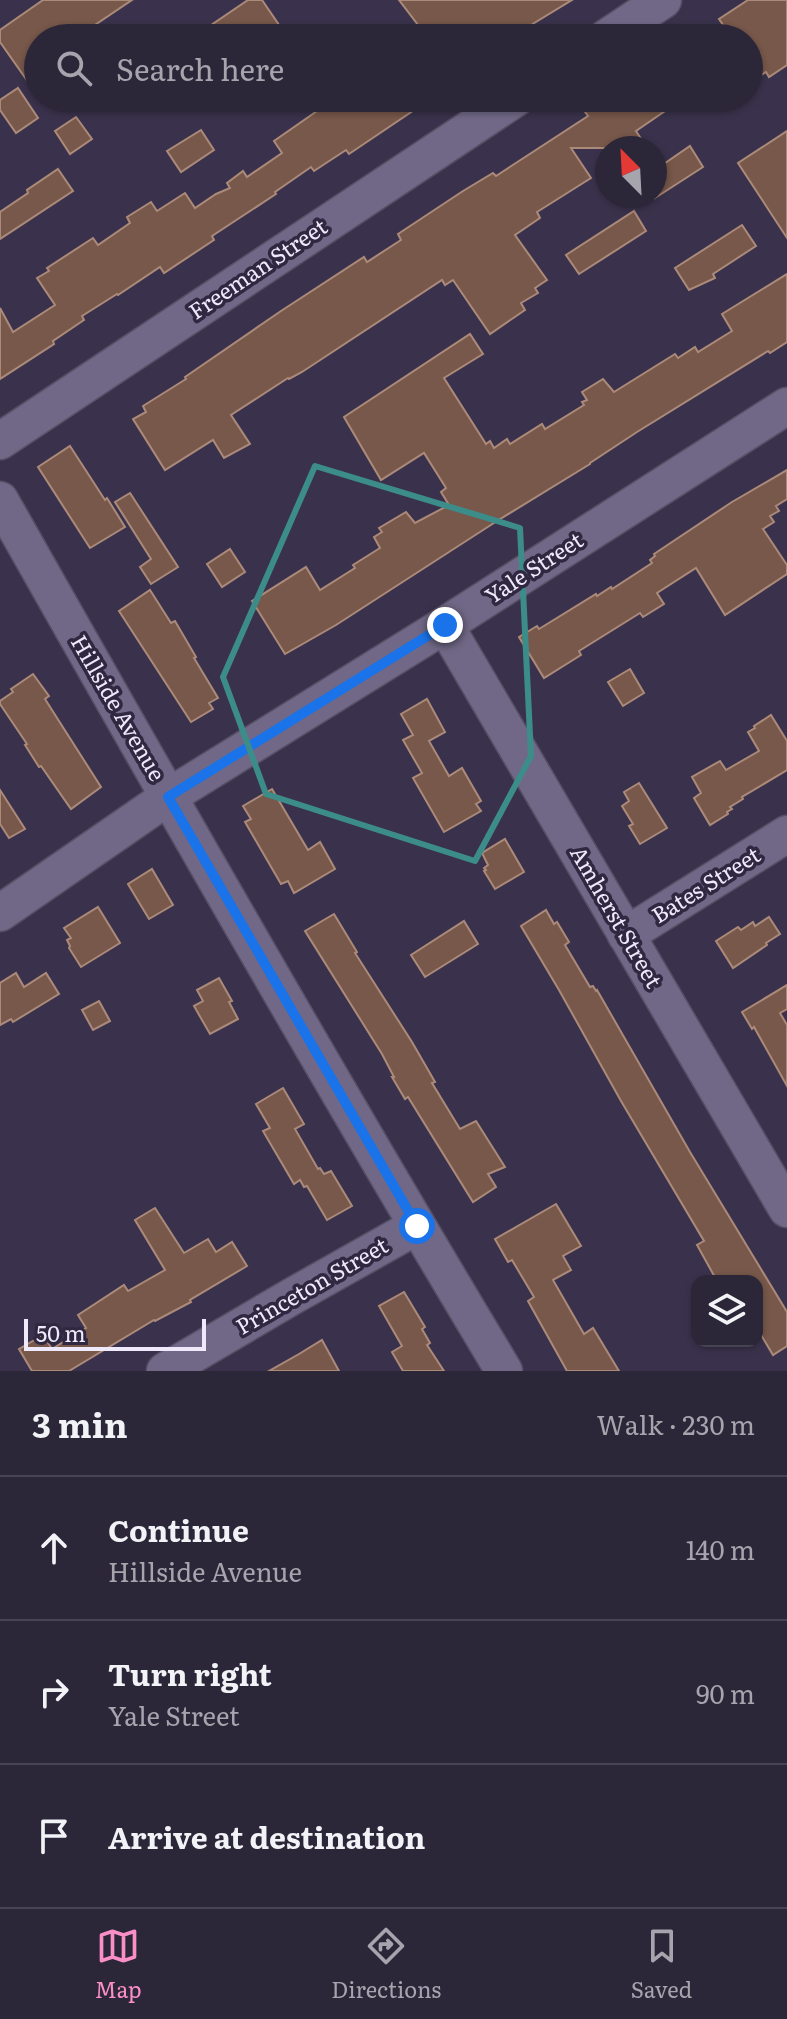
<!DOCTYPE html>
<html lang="en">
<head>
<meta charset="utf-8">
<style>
	body { margin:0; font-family:Literata,serif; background:#342e41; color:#f1f3f6 }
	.controls { position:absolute; right:24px; bottom:24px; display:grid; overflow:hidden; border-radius:16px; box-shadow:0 2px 6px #0004 }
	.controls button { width:72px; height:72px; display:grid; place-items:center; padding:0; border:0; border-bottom:2px solid #484353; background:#2c2639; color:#f1f3f6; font:40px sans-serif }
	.compass { position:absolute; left:595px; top:136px; width:72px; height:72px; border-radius:50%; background:#2c2639; box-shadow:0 2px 6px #0004; rotate:336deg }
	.scale { position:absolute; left:24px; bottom:20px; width:182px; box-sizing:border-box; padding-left:8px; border:4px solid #eee9fb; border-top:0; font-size:22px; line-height:28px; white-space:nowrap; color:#eee9fb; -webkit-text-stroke:6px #302841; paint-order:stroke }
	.stop { position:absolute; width:24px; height:24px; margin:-18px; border:6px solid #1a73e8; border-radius:50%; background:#fff }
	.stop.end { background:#1a73e8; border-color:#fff; box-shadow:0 2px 8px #0008 }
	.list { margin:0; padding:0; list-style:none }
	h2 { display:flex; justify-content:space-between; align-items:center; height:104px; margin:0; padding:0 32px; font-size:34px }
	h2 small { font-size:26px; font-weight:400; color:#a6a5ae }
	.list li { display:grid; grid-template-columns:52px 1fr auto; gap:24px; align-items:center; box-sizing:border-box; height:144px; padding:0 32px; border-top:2px solid #484353 }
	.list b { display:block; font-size:30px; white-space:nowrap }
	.list p { margin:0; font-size:26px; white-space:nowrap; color:#a6a5ae }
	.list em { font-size:26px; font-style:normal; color:#a6a5ae }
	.icon { flex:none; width:44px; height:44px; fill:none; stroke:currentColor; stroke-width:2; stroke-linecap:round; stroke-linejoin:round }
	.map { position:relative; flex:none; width:787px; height:1371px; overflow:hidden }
	.search { position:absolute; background:#2c2639; box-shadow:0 2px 6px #0004; left:24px; right:24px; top:24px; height:88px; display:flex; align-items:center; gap:20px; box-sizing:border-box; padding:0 28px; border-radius:44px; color:#a6a5ae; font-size:30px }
	.sheet { height:536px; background:#2c2639 }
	nav { display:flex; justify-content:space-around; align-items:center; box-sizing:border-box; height:112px; border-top:2px solid #484353; background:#2c2639; font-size:22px; color:#a6a5ae }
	nav a { display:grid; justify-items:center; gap:4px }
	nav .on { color:#fa8fc8 }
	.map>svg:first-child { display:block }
	.building { fill:#77584a; stroke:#ac8a7a; stroke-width:2 }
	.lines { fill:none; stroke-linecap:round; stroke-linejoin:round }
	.minor-casing { stroke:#564f66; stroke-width:39 }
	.minor { stroke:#706886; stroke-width:36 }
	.route { stroke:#1a73e8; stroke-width:10 }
	.marked { fill:none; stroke:#3c8d8a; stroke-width:6; stroke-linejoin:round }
	.labels { text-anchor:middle; stroke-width:7; stroke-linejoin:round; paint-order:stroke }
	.street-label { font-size:22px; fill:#eee9fb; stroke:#302841 }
</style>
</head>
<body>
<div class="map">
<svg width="787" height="1371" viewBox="0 0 787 1371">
	<rect width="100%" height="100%" fill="#3a324c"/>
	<g class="building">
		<path d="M43,0H132L92,27L101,38H38V96L0,42V30Z"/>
		<path d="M248,0H262L288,38H192Z"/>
		<path d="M399,0H572L531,25L534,30L521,38H399L418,25Z"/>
		<path d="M748,0H787V65L769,77L766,72L757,78L749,66V38H732L719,19Z"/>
		<path d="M18,88L38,118L16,133L0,110V100Z"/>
		<path d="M323,98H432L349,154L346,150L314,171L311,167L275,192L276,194L212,236L214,240L164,273L160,267L118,295L117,294L82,316L84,320L53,341L54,344L0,379V308L13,332L55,305L37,278L49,271L47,268L93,238L98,245L130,223L127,217L151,202L157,211L185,193L195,208L216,194L230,188L227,183L243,171L247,177L282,153L274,141L317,111L313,105Z"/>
		<path d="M601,98H684L636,131L647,148H571L591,178L537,212L540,218L515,235L547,280L535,288L538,293L521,303L525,310L490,334L453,280L445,285L442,280L302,372L289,379L288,378L231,415L250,444L224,458L213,440L165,470L133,419L146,412L143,406L186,379L185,377L281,311L364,257L367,262L401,240L398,234L463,191L493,173L496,176L588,116L583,109Z"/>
		<path d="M76,117L92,139L70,154L55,131Z"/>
		<path d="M201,130L214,150L181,172L167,151Z"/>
		<path d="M787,131V238L738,163Z"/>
		<path d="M690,146L703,167L655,198V170Z"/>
		<path d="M58,169L73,191L0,239V212L28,193L27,190Z"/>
		<path d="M634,211L646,231L579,274L566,255Z"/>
		<path d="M742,225L756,246L713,274L715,278L689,290L675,268Z"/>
		<path d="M787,274V342L770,353L768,351L637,432L590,463V464L497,521L336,625L285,654L252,601L306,567L320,590L355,568L353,565L380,548L374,537L382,532L379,528L406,512L415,523L449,505L441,492L446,488L424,453L381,480L344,417L470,334L483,354L444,378L486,444L490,441L494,448L507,439L510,444L542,424L545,429L584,405L582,402L587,400L582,392L603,379L614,392L675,354L678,358L695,347L698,352L732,331L722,314Z"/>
		<path d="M70,446L105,500L107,498L125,527L90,548L38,467Z"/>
		<path d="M787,470V499L776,506L779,511L770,516L774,522L763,529L787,565V574L725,615L696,568L657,593L664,604L643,617L640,613L579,651L581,655L544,678L519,637L537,626L539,629L596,594L597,596L611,587L612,589L652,563L650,560L655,556L654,554L732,502Z"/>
		<path d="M130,493L178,567L151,584L140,567L151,559L115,502Z"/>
		<path d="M230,549L245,572L222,587L207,564Z"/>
		<path d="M150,590L171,623L175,621L196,657L194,658L218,698L209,703L213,709L191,722L119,611Z"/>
		<path d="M630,669L644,693L623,706L608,682Z"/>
		<path d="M33,674L49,696L45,699L101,787L71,809L41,766L39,767L25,745L27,744L0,704V701L13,692L11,689Z"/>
		<path d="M427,699L445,732L429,741L449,776L462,768L481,801L476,804L481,811L444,832L413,778L422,773L403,740L413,735L401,714Z"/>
		<path d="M771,715L787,741V770L742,797L743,799L730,807L732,809L727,812L728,814L710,825L694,798L701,793L692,777L720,761L726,770L759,751L748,732L755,728L754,726Z"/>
		<path d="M639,783L667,828L640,844L629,826L633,824L622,806L629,801L624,792Z"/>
		<path d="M272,789L308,850L320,842L335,869L294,893L288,881L281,884L245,822L251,819L243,806Z"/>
		<path d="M0,790L25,829L9,838L0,824Z"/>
		<path d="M505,839L524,872L495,889L484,871L486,870L484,868L488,865L482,853Z"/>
		<path d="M152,869L173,905L149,919L128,884Z"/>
		<path d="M98,907L120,943L81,967L69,948L70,946L67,940L71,938L64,928Z"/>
		<path d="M546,910L554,924L557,922L569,942L565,945L590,987L593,986L596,991L597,990L690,1152L787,1312V1346L773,1355L757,1328V1281H717L697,1245L704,1241L621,1101L559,990L521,926Z"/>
		<path d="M334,914L357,952L355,953L412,1042L435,1082L432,1083L460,1129L476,1121L505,1167L488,1174L496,1187L473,1202L408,1097L405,1099L392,1077H394L382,1054L305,931Z"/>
		<path d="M769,917L780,934L766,943L767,945L733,968L716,941L738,927L741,930L753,922L755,926Z"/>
		<path d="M464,921L478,944L425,977L411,955Z"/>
		<path d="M16,973L24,987L46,973L59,994L13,1022L11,1019L0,1025V983Z"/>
		<path d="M219,978L232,1001L229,1002L238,1019L210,1034L194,1006L203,1001L197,990Z"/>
		<path d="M787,985V1009L780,1013L787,1025V1086L754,1027L752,1029L742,1012Z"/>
		<path d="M99,1001L110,1021L93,1030L82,1010Z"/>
		<path d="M283,1088L304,1124L295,1129L318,1169L320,1168L324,1174L331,1171L352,1206L327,1220L307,1186L304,1187L300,1180L294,1184L263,1131L270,1128L256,1104Z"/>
		<path d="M556,1204L581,1246L563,1256L571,1270L553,1280L584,1334L593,1328L619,1371H567L528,1301L534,1297L512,1260L508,1262L495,1239Z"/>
		<path d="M155,1208L184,1253L208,1239L216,1252L232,1242L247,1266L190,1300L191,1302L155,1321L154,1320L69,1371H32L19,1349L43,1335L52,1349L86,1328L78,1315L124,1285L128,1291L165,1270L135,1220Z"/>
		<path d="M404,1292L425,1327L422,1329L430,1343L427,1345L444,1371H403L392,1352L402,1346L379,1306Z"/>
		<path d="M322,1340L339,1371H269L299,1354Z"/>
	</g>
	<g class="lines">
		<defs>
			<g id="minor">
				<path d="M606,38L663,0"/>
				<path d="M0,441L516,98"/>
				<path d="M0,500C165,792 331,1083 504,1371"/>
				<path d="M445,625L787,1209"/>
				<path d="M0,913L168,797L445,625L787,406"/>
				<path d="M626,935L787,834"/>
				<path d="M165,1371L291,1297L417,1226"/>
			</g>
		</defs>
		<use href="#minor" class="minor-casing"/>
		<use href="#minor" class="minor"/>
	</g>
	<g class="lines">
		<path class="route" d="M417,1226L168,797L445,625"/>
	</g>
	<path class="marked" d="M315,466L520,528L531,756L475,861L266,794L223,677Z"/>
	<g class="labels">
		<g class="street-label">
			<text transform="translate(258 269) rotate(-34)" y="8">Freeman Street</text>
			<text transform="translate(534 568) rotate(-33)" y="8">Yale Street</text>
			<text transform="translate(118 708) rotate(60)" y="8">Hillside Avenue</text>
			<text transform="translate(706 885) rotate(-32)" y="8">Bates Street</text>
			<text transform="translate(616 917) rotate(60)" y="8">Amherst Street</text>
			<text transform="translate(312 1286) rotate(-30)" y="8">Princeton Street</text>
		</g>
	</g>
</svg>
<div class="controls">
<button><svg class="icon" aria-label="layers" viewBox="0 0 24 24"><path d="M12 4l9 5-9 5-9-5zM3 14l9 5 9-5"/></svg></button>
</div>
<svg class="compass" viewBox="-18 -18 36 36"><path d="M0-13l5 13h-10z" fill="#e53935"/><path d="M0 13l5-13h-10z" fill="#a6a5ae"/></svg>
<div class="scale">50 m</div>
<div class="stop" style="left:417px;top:1226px"></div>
<div class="stop end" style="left:445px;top:625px"></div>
<div class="search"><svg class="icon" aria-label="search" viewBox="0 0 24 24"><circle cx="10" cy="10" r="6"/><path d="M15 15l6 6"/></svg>Search here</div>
</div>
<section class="sheet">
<h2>3 min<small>Walk · 230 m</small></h2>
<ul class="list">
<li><svg class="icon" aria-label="ahead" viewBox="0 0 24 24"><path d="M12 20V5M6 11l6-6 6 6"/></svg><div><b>Continue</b><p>Hillside Avenue</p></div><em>140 m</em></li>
<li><svg class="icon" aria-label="right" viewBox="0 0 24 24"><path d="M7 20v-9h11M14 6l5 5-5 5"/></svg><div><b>Turn right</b><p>Yale Street</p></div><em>90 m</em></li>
<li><svg class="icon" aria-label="arrive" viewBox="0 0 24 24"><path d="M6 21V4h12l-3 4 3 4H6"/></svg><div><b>Arrive at destination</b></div></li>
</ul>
</section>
<nav>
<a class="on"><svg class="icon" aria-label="map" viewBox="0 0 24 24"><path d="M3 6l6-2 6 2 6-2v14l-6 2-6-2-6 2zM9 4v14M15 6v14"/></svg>Map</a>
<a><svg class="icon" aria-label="directions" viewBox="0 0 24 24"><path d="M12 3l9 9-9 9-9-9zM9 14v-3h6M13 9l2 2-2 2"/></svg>Directions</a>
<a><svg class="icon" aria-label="saved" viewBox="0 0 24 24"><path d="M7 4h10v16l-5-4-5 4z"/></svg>Saved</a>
</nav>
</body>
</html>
